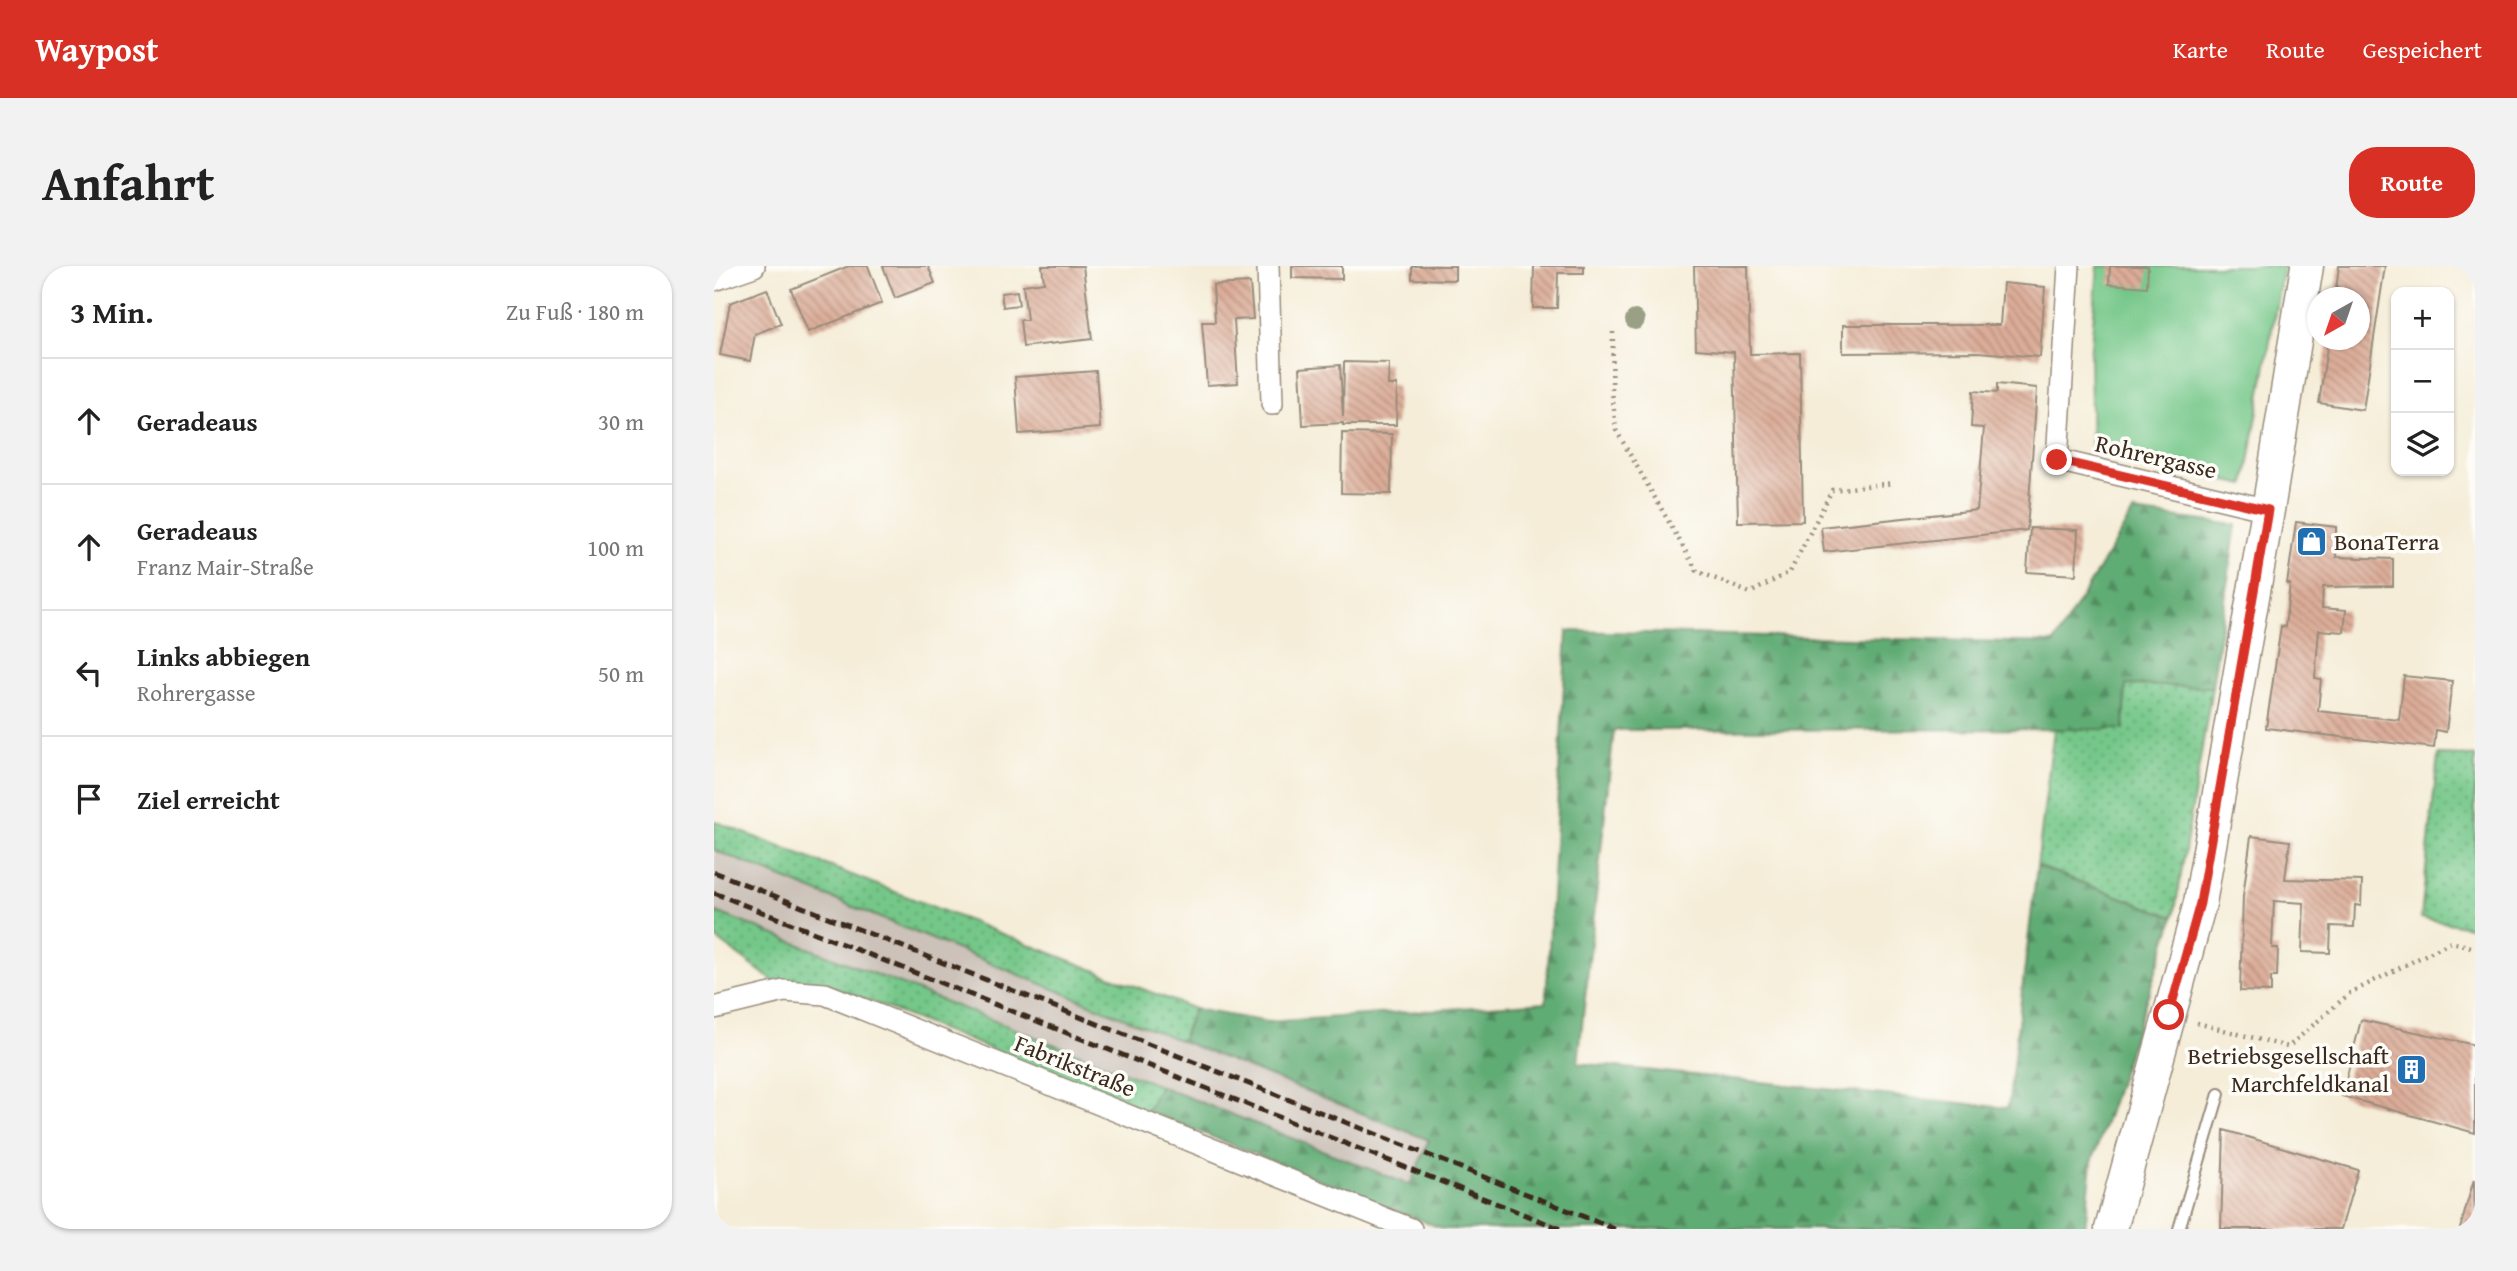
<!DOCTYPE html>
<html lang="de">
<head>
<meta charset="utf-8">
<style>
	body { margin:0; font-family:"Gentium Book Plus",serif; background:#f2f2f2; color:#222 }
	.controls { position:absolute; right:21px; top:21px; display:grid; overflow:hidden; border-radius:14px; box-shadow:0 2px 5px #0004 }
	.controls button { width:63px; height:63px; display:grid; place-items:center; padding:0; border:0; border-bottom:2px solid #e0e0e0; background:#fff; color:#222; font:35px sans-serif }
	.compass { position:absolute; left:1593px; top:21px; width:63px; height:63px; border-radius:50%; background:#fff; box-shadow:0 2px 5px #0004; rotate:220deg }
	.stop { position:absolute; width:21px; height:21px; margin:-16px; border:5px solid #d93025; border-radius:50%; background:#fff }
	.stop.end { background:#d93025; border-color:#fff; box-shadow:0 2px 7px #0008 }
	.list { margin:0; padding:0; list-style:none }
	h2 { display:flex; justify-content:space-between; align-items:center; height:91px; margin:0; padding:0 28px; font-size:30px }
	h2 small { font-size:23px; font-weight:400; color:#767676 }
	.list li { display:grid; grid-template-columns:46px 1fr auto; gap:21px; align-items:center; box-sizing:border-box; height:126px; padding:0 28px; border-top:2px solid #e0e0e0 }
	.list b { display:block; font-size:26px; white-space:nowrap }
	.list p { margin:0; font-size:23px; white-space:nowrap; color:#767676 }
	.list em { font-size:23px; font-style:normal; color:#767676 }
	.icon { flex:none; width:38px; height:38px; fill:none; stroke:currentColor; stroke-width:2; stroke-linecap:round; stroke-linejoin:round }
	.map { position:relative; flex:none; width:1761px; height:963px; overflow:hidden; border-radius:28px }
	header { display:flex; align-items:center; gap:42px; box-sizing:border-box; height:98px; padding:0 35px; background:#d93025; color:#fff }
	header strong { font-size:33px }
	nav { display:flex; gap:38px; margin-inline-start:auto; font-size:24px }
	.intro { display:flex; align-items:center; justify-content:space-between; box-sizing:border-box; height:168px; padding:0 42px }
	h1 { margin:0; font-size:49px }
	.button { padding:18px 32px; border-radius:28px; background:#d93025; color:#fff; font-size:24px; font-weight:700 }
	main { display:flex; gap:42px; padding:0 42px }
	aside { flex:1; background:#fff; border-radius:28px; box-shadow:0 2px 5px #0004 }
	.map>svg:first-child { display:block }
	.railway { fill:#ccc2b9 }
	.grass { fill:url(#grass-dots); stroke:#587854; stroke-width:2 }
	.forest { fill:url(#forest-firs); stroke:#4e6b4a; stroke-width:2 }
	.garden { fill:#75c789; stroke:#587854; stroke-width:2 }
	.building { fill:url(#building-back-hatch) }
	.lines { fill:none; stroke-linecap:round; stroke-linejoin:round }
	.lane-casing { stroke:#988c7b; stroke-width:14 }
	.street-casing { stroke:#988c7b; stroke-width:24 }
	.secondary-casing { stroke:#988c7b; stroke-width:35 }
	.path { stroke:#988c7b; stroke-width:4.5; stroke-dasharray:2 5; stroke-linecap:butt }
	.lane { stroke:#fff; stroke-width:10 }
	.street { stroke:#fff; stroke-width:21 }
	.secondary { stroke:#fff; stroke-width:32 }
	.rail { stroke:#3b2a1e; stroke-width:5; stroke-dasharray:10 5; stroke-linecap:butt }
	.tree { fill:#9aa086 }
	.route { stroke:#d93025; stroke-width:9 }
	.labels { text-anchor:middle; stroke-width:7; stroke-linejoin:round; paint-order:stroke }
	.street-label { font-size:24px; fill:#3b2a1e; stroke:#fdfcf7 }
	.poi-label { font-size:24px; fill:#3b2a1e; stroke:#fdfcf7; text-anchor:start }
</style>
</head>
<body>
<header>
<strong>Waypost</strong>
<nav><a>Karte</a><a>Route</a><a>Gespeichert</a></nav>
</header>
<div class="intro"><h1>Anfahrt</h1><a class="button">Route</a></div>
<main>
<aside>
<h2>3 Min.<small>Zu Fuß · 180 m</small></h2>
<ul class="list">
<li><svg class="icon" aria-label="ahead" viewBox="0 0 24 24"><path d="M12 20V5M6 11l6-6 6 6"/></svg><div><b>Geradeaus</b></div><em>30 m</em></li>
<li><svg class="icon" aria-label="ahead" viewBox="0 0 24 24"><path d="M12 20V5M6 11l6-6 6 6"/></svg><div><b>Geradeaus</b><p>Franz Mair-Straße</p></div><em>100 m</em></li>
<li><svg class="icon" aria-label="left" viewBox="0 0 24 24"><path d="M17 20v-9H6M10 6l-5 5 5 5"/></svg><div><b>Links abbiegen</b><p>Rohrergasse</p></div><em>50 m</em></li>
<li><svg class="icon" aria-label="arrive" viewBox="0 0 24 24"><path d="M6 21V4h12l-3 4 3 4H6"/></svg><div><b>Ziel erreicht</b></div></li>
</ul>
</aside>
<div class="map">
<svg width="1761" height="963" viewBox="0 0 1761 963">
	<defs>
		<pattern id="grass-dots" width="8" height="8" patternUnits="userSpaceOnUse" patternTransform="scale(1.75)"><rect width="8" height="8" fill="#75c789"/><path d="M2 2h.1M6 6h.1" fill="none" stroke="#61a26f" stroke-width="1.8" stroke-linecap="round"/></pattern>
		<pattern id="forest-firs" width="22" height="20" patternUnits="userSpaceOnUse" patternTransform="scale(1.75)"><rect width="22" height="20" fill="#60ac75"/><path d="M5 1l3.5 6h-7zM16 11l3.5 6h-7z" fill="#508c5f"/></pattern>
		<pattern id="building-back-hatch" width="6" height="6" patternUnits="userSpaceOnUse" patternTransform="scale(1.75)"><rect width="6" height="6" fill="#dcad99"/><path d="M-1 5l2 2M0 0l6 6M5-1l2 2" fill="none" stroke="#b48d7c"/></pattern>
	</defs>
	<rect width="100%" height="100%" fill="#fdfcf7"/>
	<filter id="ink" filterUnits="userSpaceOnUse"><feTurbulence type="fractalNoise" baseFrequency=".0143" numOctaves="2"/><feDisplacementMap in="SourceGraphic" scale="14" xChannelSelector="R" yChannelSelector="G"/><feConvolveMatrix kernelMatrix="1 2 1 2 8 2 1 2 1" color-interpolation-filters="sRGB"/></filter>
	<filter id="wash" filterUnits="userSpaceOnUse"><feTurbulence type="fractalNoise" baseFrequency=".00686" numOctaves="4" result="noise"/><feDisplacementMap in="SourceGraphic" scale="28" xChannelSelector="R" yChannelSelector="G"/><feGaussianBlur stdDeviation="1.57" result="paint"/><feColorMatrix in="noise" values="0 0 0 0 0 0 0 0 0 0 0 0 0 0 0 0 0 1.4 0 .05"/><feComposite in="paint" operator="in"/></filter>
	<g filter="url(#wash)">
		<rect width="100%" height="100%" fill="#f5edd8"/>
		<path class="railway" d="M0,584L715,874L696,919L0,645Z"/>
		<g class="grass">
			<path d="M1411,418L1498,421L1460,651L1323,600L1340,463H1410Z"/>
			<path d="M1724,489L1761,490V662L1707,652Z"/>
			<path d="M0,555L480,743L467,775L0,584Z"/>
			<path d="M0,645L446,820L433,845L115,719L66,720L0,671Z"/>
		</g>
		<path class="forest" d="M1419,246L1522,259L1498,421L1412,419L1410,463L900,464L864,797L1294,842L1323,600L1460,651L1378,896L1371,963H729L433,845L446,820L696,919L715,874L467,775L480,743L554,756L832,736L853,365L1340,377Z"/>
		<path class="garden" d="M1384,0H1569L1531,219L1378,185L1376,91Z"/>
		<g id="blocks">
			<g class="building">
				<path d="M135,0H154L168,37L94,66L77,23Z"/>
				<path d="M169,0H214L221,17L181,32Z"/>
				<path d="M328,0H369L378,73L309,81L306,54H313L309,19L330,16Z"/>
				<path d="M578,0H628V13L578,12Z"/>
				<path d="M698,0H741V14L698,13Z"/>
				<path d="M820,0H870V7H844L843,42H819Z"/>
				<path d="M980,0H1034L1036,88L1086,87L1089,255L1024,256L1020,86L982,83Z"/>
				<path d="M1396,0H1434L1433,21L1395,18Z"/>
				<path d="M1625,0H1671L1649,144L1605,137L1614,74H1646V32H1621Z"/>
				<path d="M536,17L539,53L520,54L524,117L493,119L488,56H501L499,19Z"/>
				<path d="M1289,17L1331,21L1326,91L1264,86L1129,87V59H1286Z"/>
				<path d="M53,23L67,58L41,68L36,95L6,89L16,37Z"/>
				<path d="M303,25L305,39L289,41L287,27Z"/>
				<path d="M630,96L675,97L674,119H683L682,159H629V157L589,159L586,102L626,99L629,151Z"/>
				<path d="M382,105L386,162L305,168L301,111Z"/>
				<path d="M1283,118L1323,122L1313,264L1110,286L1107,261L1263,244L1270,162L1257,161L1259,125L1283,127Z"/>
				<path d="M628,167L678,168L677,228L627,227Z"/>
				<path d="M1582,256L1622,261V291L1679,293V320L1609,321L1608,342L1632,344L1630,366L1605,364L1601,412L1607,413L1604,445L1685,454L1690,410L1738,415L1732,466L1722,464L1720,482L1552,462L1567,360L1571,361L1576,318H1573Z"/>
				<path d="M1316,262L1364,264L1362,309L1313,306Z"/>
				<path d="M1537,570L1576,575L1571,613L1648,615L1647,640L1641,639L1640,661L1617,660L1616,687L1588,686L1590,637L1560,635L1558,682H1564L1563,711H1557V726L1526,725L1529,630Z"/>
				<path d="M1647,754L1761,779V867L1628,830Z"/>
				<path d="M1510,864L1644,904L1627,963H1507Z"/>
				<path d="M1760,913L1761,963H1746Z"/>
			</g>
		</g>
	</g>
	<g filter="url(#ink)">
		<use href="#blocks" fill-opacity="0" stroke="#988c7b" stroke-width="2"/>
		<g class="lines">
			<defs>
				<path id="lane" d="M1465,963L1505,828"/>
				<g id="street">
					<path d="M554,0L558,138"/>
					<path d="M1355,0L1343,194L1554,244"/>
					<path d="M0,14L40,0"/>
					<path d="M0,742L70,725L111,728L697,963"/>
				</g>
				<path id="secondary" d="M1397,963L1486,637L1554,244L1593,0"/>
			</defs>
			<use href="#lane" class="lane-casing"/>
			<use href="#street" class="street-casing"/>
			<use href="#secondary" class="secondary-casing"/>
			<g class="path">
				<path d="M899,66L898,125L902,164L983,305L1036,327L1076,306L1118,224L1179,217"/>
				<path d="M1483,757L1574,781L1636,727L1737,676L1761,682"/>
			</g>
			<use href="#lane" class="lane"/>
			<use href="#street" class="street"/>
			<use href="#secondary" class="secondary"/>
			<g class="rail">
				<path d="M0,606L901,963"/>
				<path d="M0,627L847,963"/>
			</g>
		</g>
		<circle class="tree" cx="921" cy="54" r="10"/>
	</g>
	<g class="lines" filter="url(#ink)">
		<path class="route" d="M1343,194L1554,244L1486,637L1455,749"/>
	</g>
	<defs>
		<symbol id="shop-square" viewBox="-11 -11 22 22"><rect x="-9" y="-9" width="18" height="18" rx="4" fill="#1f6fb2" stroke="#fdfcf7"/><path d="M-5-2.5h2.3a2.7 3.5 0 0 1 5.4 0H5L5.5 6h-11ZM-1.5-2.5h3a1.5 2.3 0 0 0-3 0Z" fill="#fff"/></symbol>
		<symbol id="building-square" viewBox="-11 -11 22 22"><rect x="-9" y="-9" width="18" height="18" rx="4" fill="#1f6fb2" stroke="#fdfcf7"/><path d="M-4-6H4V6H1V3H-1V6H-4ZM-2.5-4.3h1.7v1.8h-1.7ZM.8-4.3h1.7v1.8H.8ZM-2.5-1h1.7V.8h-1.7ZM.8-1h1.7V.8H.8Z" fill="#fff"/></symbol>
	</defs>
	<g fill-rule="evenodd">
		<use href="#shop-square" x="1580" y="258" width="35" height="35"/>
		<use href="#building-square" x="1680" y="786" width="35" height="35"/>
	</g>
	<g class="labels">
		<g class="street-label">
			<text transform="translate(1442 191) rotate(13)" y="8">Rohrergasse</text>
			<text transform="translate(361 800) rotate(22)" y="8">Fabrikstraße</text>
		</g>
		<g class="poi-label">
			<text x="1620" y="284">BonaTerra</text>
			<text x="1675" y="798" text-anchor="end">Betriebsgesellschaft<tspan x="1675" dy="28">Marchfeldkanal</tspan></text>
		</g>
	</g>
</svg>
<div class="controls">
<button>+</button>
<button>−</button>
<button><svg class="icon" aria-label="layers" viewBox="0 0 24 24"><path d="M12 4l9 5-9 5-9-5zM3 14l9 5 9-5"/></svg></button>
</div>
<svg class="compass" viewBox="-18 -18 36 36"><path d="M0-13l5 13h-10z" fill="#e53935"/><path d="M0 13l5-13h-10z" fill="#767676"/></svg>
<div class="stop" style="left:1455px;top:749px"></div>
<div class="stop end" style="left:1343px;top:194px"></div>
</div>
</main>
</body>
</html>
